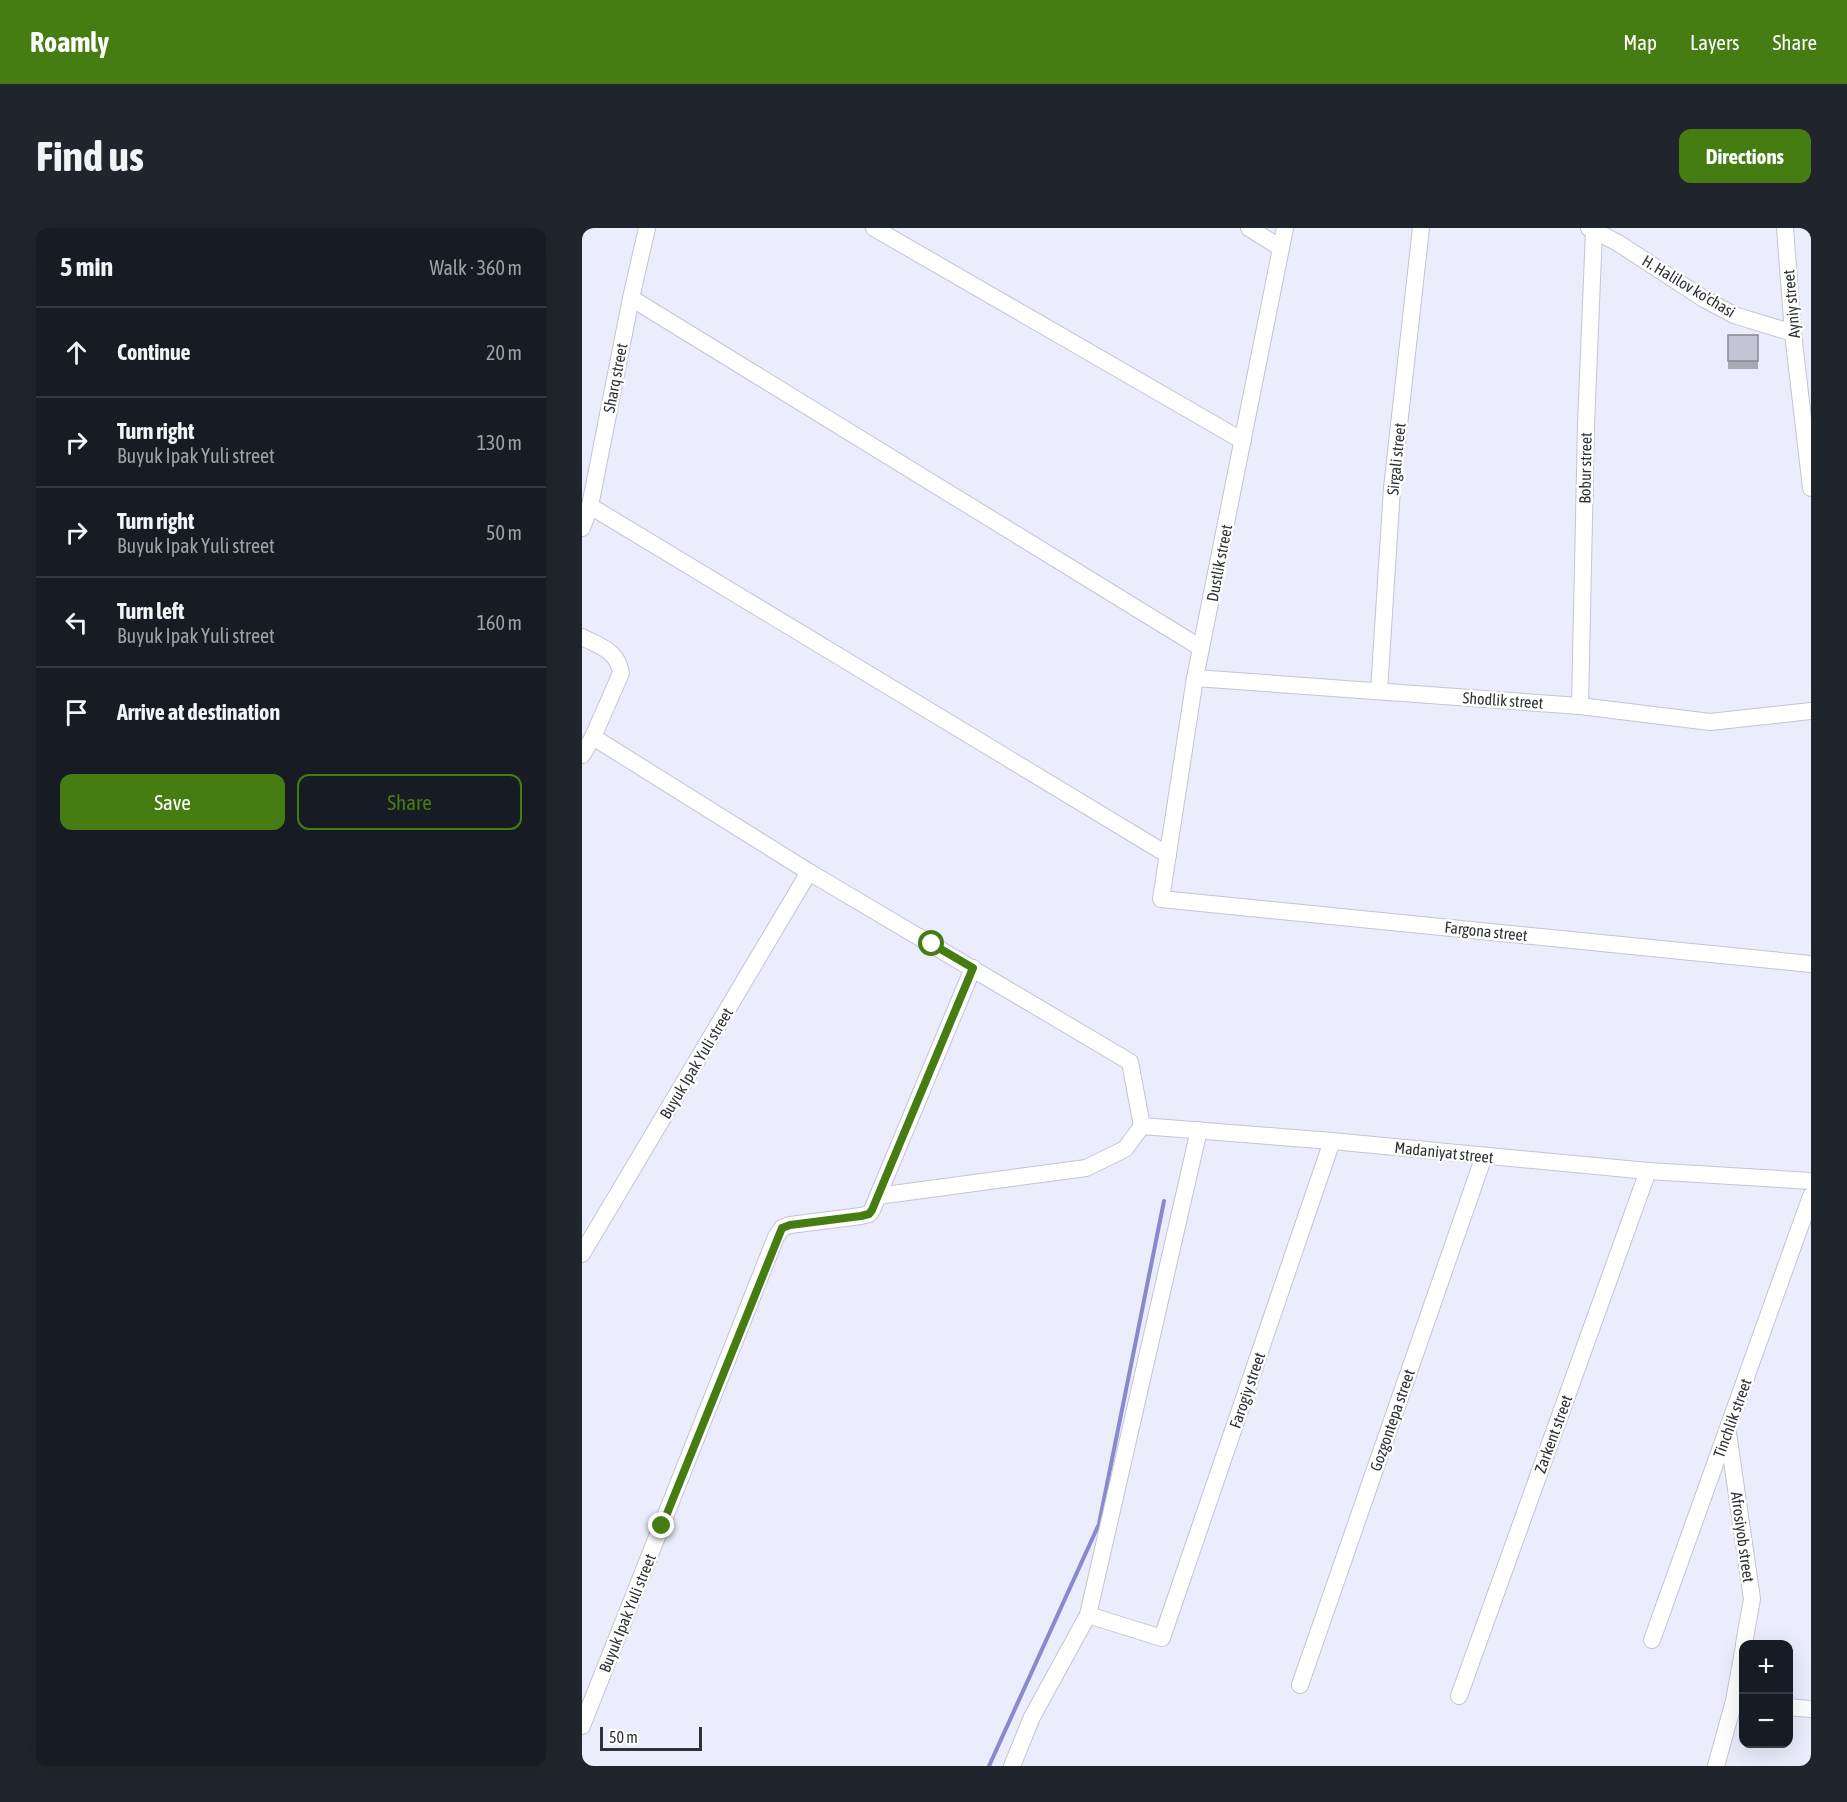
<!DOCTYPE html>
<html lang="en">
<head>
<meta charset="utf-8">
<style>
	body { margin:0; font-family:"Asap Condensed",sans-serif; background:#20242c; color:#f1f3f6 }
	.controls { position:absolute; right:18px; bottom:18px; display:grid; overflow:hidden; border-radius:12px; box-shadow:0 6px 24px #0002 }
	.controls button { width:54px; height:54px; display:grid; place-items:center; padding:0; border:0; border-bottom:2px solid #363941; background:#171b24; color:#f1f3f6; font:30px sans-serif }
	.scale { position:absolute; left:18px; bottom:15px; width:102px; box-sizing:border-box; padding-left:6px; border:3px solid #313238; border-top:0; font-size:16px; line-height:21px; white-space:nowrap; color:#313238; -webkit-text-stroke:4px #fff; paint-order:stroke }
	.stop { position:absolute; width:18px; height:18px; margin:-14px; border:4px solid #467d13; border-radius:50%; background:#fff }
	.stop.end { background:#467d13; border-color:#fff; box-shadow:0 2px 6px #0008 }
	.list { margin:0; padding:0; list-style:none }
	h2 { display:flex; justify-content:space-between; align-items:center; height:78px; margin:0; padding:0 24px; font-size:26px }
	h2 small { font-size:20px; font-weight:400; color:#9ea1a6 }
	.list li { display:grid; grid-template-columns:39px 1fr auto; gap:18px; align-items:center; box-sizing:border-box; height:90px; padding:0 24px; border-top:2px solid #363941 }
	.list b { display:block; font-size:22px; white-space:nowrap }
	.list p { margin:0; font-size:20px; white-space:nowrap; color:#9ea1a6 }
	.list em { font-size:20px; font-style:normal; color:#9ea1a6 }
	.actions { display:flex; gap:12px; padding:18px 24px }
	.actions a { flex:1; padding:14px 0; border:2px solid #467d13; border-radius:12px; text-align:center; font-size:21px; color:#467d13 }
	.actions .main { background:#467d13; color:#fff }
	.icon { flex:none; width:33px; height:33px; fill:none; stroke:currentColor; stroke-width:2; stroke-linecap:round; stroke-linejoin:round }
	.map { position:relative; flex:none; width:1229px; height:1538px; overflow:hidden; border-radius:12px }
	header { display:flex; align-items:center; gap:36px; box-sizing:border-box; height:84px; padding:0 30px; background:#467d13; color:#fff }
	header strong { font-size:28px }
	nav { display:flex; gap:33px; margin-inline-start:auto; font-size:21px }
	.intro { display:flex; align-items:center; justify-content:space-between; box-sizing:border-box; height:144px; padding:0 36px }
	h1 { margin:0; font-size:42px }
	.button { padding:15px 27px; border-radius:12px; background:#467d13; color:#fff; font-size:21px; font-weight:700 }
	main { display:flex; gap:36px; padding:0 36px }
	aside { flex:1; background:#171b24; border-radius:12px; box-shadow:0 6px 24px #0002 }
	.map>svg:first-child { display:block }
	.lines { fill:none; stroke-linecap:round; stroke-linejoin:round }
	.stream { stroke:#8a89cc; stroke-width:4 }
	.minor-casing { stroke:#c4c4d4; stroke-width:18 }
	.minor { stroke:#fff; stroke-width:16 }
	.wall { fill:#a9a9b6 }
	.building { fill:#c4c4d4; stroke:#898994; stroke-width:1.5 }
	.route { stroke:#467d13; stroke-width:8 }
	.labels { text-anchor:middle; stroke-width:5; stroke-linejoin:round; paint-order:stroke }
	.street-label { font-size:16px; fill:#313238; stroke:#fff }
</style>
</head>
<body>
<header>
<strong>Roamly</strong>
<nav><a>Map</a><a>Layers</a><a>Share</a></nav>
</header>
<div class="intro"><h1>Find us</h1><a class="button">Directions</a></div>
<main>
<aside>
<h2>5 min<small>Walk · 360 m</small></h2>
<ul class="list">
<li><svg class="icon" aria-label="ahead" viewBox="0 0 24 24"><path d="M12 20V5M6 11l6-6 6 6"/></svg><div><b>Continue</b></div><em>20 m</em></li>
<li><svg class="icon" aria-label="right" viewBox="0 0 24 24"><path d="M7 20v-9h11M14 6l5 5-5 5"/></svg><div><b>Turn right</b><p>Buyuk Ipak Yuli street</p></div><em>130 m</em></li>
<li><svg class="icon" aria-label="right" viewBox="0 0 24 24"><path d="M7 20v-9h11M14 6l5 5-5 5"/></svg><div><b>Turn right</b><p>Buyuk Ipak Yuli street</p></div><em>50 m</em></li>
<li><svg class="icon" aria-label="left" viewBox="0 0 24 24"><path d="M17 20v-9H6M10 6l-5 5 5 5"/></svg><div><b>Turn left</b><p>Buyuk Ipak Yuli street</p></div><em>160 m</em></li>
<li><svg class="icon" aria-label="arrive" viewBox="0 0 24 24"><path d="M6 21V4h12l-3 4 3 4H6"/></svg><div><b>Arrive at destination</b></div></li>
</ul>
<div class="actions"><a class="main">Save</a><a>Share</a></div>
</aside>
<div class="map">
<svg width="1229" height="1538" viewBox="0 0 1229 1538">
	<rect width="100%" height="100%" fill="#ebecfc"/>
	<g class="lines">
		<path class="stream" d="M407,1538L517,1296L582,973"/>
		<defs>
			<g id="minor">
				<path d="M292,0L661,213"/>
				<path d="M667,0L699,20"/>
				<path d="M703,0L613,450L579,671L1229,736"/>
				<path d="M1007,0L1036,15L1122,71L1152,87L1211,105"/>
				<path d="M1203,0L1211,105L1229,260"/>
				<path d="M49,70L619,420"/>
				<path d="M8,278L586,627"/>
				<path d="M0,300L8,278L49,70L65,0"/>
				<path d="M0,409C19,419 35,422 39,445L11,509L227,644L548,834L560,898L750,913L1066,943L1229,953"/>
				<path d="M613,450L998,478L1128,494L1229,483"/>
				<path d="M797,463L810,260L839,0"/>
				<path d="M998,478L1004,197L1012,3"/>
				<path d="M0,527L11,509"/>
				<path d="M617,902L506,1387L580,1410L750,913"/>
				<path d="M296,968L504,940L543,921L560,898"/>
				<path d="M0,1026L227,644"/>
				<path d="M1146,1205L1170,1371L1162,1416"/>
				<path d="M1070,1412L1229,968"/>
				<path d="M718,1457L902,928"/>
				<path d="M877,1468L1066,943"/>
				<path d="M1206,1479L1229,1481"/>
				<path d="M0,1498L194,1009L200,1000L208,997L279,988L287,986L290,982L391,740"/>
				<path d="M430,1538L450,1489L506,1387"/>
				<path d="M1134,1538L1152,1473L1162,1418"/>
			</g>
		</defs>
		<use href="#minor" class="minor-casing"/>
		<use href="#minor" class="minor"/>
	</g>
	<rect class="wall" x="1146" y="107" width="30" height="34"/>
	<rect class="building" x="1146" y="107" width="30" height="26"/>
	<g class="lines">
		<path class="route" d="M80,1298L200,1000L208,997L279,988L287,986L290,982L391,740L350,716"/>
	</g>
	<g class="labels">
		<g class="street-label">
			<text transform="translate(1107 58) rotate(31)" y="6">H. Halilov ko'chasi</text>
			<text transform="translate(1209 76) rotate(-95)" y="6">Ayniy street</text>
			<text transform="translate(33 150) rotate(-79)" y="6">Sharq street</text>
			<text transform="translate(814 231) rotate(-84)" y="6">Sirgali street</text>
			<text transform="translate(1003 240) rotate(-89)" y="6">Bobur street</text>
			<text transform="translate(637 335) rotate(-79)" y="6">Dustlik street</text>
			<text transform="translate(921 472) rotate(4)" y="6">Shodlik street</text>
			<text transform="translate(904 703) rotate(6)" y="6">Fargona street</text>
			<text transform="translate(114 835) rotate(-59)" y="6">Buyuk Ipak Yuli street</text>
			<text transform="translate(862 924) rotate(6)" y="6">Madaniyat street</text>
			<text transform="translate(665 1162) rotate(-71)" y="6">Farogiy street</text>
			<text transform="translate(1150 1190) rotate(-70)" y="6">Tinchlik street</text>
			<text transform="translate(810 1192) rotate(-71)" y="6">Gozgontepa street</text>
			<text transform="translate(971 1206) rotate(-70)" y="6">Zarkent street</text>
			<text transform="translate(1161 1309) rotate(82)" y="6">Afrosiyob street</text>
			<text transform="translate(45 1385) rotate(-68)" y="6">Buyuk Ipak Yuli street</text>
		</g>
	</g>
</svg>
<div class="controls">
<button>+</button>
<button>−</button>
</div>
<div class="scale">50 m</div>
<div class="stop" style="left:350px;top:716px"></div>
<div class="stop end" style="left:80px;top:1298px"></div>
</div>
</main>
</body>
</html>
